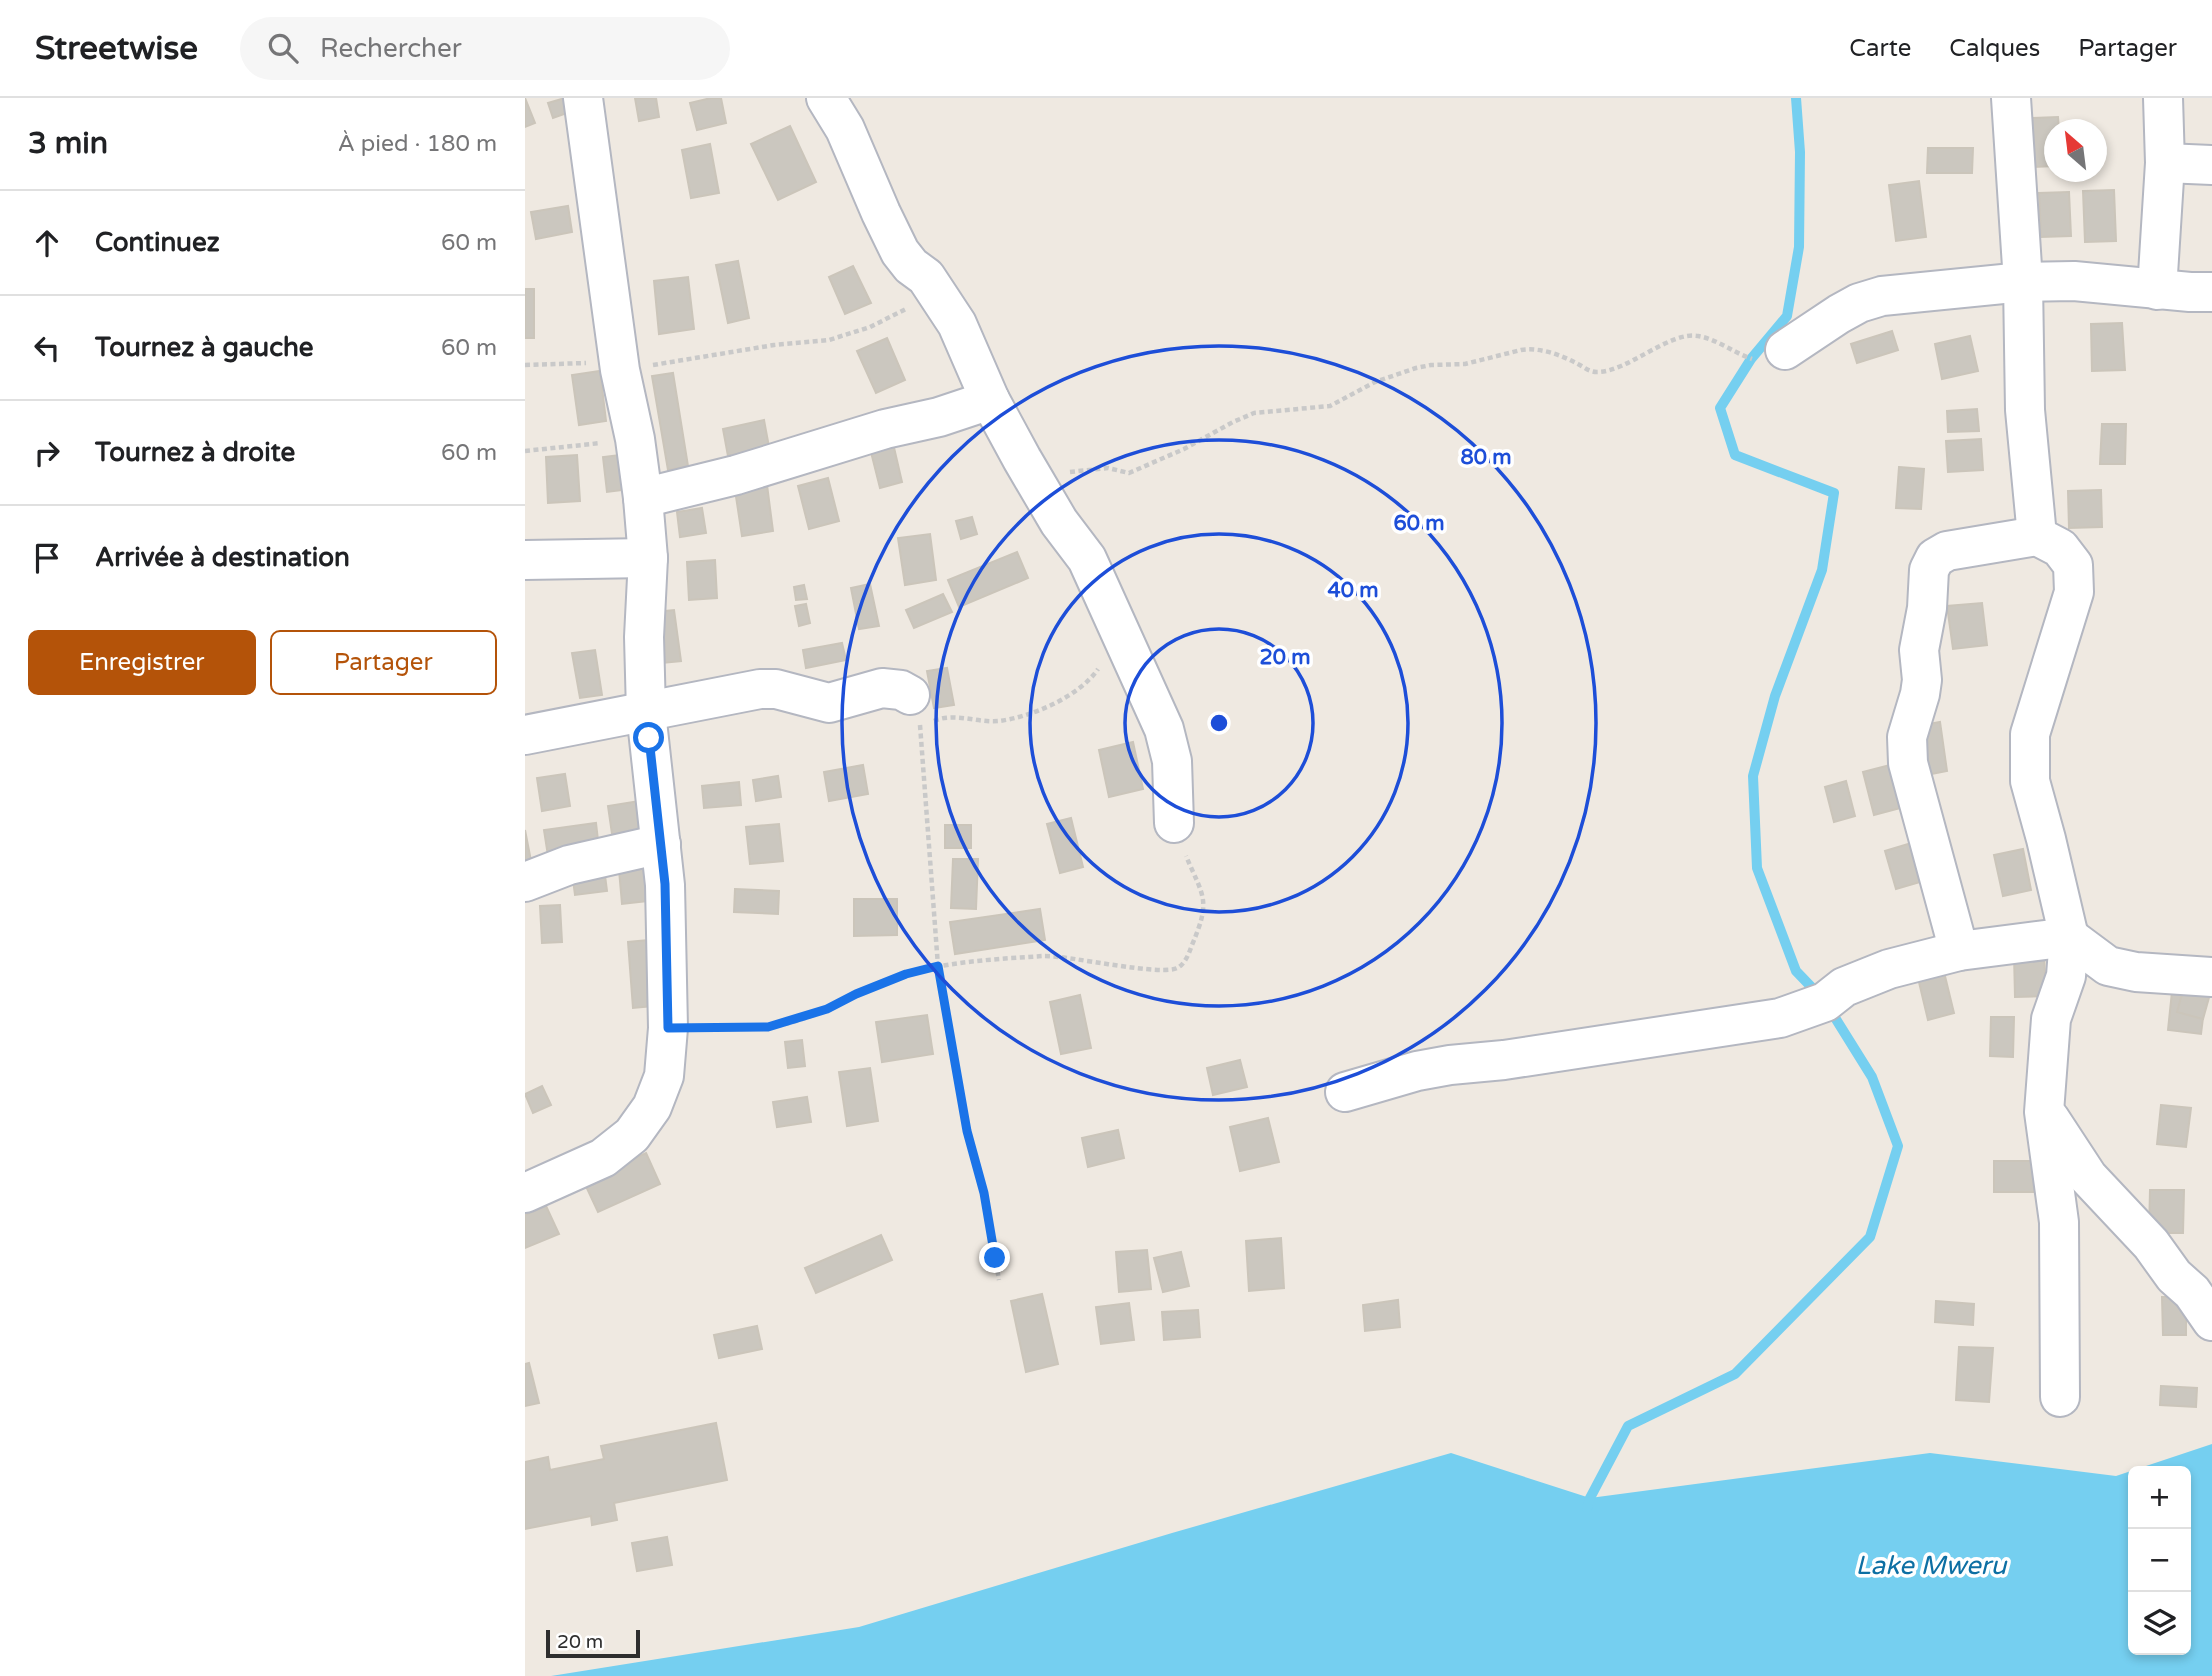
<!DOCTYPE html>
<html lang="fr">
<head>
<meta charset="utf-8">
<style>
	body { margin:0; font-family:"Varela Round",sans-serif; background:#f6f6f6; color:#202124 }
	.controls { position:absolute; right:21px; bottom:21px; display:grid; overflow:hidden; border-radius:10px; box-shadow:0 4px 10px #0003 }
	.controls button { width:63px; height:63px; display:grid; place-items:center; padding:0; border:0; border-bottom:2px solid #e0e0e0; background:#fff; color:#202124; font:35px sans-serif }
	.compass { position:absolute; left:1519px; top:21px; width:63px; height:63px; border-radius:50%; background:#fff; box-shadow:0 4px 10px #0003; rotate:332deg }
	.scale { position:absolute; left:21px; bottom:18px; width:94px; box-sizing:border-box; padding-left:7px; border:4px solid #2e2e2e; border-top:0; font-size:19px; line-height:24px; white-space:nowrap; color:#2e2e2e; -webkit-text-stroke:5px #fff; paint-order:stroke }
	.stop { position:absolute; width:21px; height:21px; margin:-16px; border:5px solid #1a73e8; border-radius:50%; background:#fff }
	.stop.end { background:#1a73e8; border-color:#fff; box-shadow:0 2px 7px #0008 }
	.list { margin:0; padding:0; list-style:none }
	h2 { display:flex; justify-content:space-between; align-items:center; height:91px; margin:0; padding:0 28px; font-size:30px }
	h2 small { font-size:23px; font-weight:400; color:#757577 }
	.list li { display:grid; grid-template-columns:46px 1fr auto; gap:21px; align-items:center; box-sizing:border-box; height:105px; padding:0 28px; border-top:2px solid #e0e0e0 }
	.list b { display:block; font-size:26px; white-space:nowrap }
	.list em { font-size:23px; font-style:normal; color:#757577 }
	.actions { display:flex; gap:14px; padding:21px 28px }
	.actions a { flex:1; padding:16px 0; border:2px solid #b45309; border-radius:10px; text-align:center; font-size:24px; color:#b45309 }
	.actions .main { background:#b45309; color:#fff }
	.icon { flex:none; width:38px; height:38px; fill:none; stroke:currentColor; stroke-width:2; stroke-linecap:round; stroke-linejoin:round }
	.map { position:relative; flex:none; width:1687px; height:1578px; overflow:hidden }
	header { display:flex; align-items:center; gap:42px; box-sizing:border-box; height:98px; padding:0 35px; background:#fff; border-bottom:2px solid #e0e0e0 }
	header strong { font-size:33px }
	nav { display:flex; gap:38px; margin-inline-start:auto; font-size:24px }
	.search { width:490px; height:63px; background:#f6f6f6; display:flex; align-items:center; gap:18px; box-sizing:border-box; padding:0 24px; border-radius:38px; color:#757577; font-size:26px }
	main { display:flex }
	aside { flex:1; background:#fff }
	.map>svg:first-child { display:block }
	.water { fill:#75cff0; fill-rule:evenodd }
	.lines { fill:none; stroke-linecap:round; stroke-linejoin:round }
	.stream { stroke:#75cff0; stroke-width:10 }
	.building { fill:#cbc7bf; stroke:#cbc5ba; stroke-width:2 }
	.minor-casing { stroke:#b4b7c1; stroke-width:42 }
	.path { stroke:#c9c9c9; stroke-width:4.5; stroke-dasharray:5 3.5; stroke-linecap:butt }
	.minor { stroke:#fff; stroke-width:38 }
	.route { stroke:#1a73e8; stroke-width:9 }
	.ring { fill:none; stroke:#1d4ed8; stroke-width:3.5 }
	.labels { text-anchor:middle; stroke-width:7; stroke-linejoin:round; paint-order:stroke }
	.water-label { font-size:26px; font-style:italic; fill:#0d6fa3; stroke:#fff }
	.centre { fill:#1d4ed8; stroke:#fff; stroke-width:3.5 }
	.ring-label { font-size:21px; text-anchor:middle; font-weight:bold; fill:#1d4ed8; stroke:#fff; stroke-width:7; stroke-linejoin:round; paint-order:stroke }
</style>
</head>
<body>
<header>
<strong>Streetwise</strong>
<div class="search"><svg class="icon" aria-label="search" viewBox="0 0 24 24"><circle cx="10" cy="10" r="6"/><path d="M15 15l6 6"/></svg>Rechercher</div>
<nav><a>Carte</a><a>Calques</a><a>Partager</a></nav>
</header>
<main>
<aside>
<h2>3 min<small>À pied · 180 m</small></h2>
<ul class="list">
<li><svg class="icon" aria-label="ahead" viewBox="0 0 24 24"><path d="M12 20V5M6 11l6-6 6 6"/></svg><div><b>Continuez</b></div><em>60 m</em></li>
<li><svg class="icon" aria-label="left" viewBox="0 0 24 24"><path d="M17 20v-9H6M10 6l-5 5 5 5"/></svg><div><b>Tournez à gauche</b></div><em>60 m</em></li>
<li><svg class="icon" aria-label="right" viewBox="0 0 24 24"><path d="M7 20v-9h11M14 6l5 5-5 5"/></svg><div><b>Tournez à droite</b></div><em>60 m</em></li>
<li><svg class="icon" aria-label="arrive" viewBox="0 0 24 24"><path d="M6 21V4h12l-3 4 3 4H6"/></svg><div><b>Arrivée à destination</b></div></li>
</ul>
<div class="actions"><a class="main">Enregistrer</a><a>Partager</a></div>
</aside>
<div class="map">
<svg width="1687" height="1578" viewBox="0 0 1687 1578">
	<rect width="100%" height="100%" fill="#efe9e1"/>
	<path class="water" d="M1687,1346V1578H26L334,1529L647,1435L926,1355L1065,1400L1405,1355L1591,1378ZM1608,1373H1661V1552H1608Z"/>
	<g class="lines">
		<g class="stream">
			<path d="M1271,0L1275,54L1274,149L1262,218L1226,261L1195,310L1210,357L1309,395L1297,472L1250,598L1228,678L1232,770L1271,873L1295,898"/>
			<path d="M1062,1410L1065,1400L1103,1328L1210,1276L1345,1139L1373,1048L1347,979L1304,910"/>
		</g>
	</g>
	<g class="building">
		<path d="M0,0L10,25L0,29Z"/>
		<path d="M40,0L45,14L28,20L23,5Z"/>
		<path d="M110,0H131L134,19L114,23Z"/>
		<path d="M186,0H196L201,25L172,32L165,5Z"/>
		<path d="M1533,19L1534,32H1530V68L1508,69L1505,20Z"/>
		<path d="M265,28L291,84L253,102L226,46Z"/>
		<path d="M185,46L194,95L166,100L157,52Z"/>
		<path d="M1403,50H1448L1447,75H1402Z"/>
		<path d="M1394,83L1401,139L1371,143L1364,87Z"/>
		<path d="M1589,92L1591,143L1560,144L1558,93Z"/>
		<path d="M1544,94L1546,138L1516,139L1514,95Z"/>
		<path d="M43,108L47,134L11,141L6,114Z"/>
		<path d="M213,163L224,220L203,225L191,167Z"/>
		<path d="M328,168L346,205L320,216L304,179Z"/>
		<path d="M163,179L169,231L134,236L129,183Z"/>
		<rect x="0" y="191" width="9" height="49"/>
		<path d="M1597,225L1600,272L1567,273L1566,226Z"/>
		<path d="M1367,233L1373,252L1332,265L1326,246Z"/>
		<path d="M1445,238L1453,273L1417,281L1410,246Z"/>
		<path d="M362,240L380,282L351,295L332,253Z"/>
		<path d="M75,273L81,323L54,327L47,277Z"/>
		<path d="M148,275L163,368L143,372L127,278Z"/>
		<path d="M1452,311L1454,333L1423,334L1422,313Z"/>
		<path d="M239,322L244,349L203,358L198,331Z"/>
		<path d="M1577,326H1601L1600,366H1575Z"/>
		<path d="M367,341L377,384L355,390L344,346Z"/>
		<path d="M1456,341L1458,372L1423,374L1421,343Z"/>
		<path d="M52,357L55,403L23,405L21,359Z"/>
		<path d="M94,357L98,392L82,394L78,359Z"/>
		<path d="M1374,369L1399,371L1396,411L1371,410Z"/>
		<path d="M303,380L314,423L284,431L273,388Z"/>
		<path d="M242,387L248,433L217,438L210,392Z"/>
		<path d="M1576,392L1577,429L1544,430L1543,393Z"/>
		<path d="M177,410L181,435L155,439L152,414Z"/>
		<path d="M447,419L452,436L436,441L431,423Z"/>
		<path d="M405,436L411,482L380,487L373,440Z"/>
		<path d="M492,454L503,480L434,509L423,482Z"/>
		<path d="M190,462L192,500L164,502L162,464Z"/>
		<path d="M345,486L354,528L334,531L326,490Z"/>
		<path d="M279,487L282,501L271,502L269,489Z"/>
		<path d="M418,496L427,514L389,530L381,512Z"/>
		<path d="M1457,505L1462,547L1428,551L1422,508Z"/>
		<path d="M281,506L285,525L274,528L270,508Z"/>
		<path d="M149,512L156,563L137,565L130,514Z"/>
		<path d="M317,545L321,562L281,570L278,552Z"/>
		<path d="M70,552L77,597L55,600L47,555Z"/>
		<path d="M422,570L429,607L409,610L402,573Z"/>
		<path d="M1415,624L1422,673L1401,677L1393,628Z"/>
		<path d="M608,644L618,691L584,699L574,652Z"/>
		<path d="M1369,666L1379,709L1349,717L1338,674Z"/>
		<path d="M338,667L343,696L304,703L299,674Z"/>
		<path d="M40,676L45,708L17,713L12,680Z"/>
		<path d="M253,678L256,699L231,703L228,682Z"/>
		<path d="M1321,683L1330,718L1309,724L1300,689Z"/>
		<path d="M214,684L216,707L179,710L177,688Z"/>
		<path d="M115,703L119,732L87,736L83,708Z"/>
		<path d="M546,720L558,769L535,775L522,726Z"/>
		<path d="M71,725L74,751L23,758L19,732Z"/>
		<path d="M254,726L258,763L225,766L221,729Z"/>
		<rect x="420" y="727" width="26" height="23"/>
		<path d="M0,732L7,768L0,769Z"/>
		<path d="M1393,743L1405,781L1371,791L1360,753Z"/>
		<path d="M1498,751L1506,792L1478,798L1469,757Z"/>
		<path d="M428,761H453L451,811L426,810Z"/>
		<path d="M128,768L131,802L97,806L94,772Z"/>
		<path d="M79,770L82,793L50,797L47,774Z"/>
		<path d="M210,791L254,793L253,816L209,814Z"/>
		<path d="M329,801H372V837L329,838Z"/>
		<path d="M35,807L37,844L17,845L15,808Z"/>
		<path d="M515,811L520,842L430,856L425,824Z"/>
		<path d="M123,842L128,908L108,910L103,844Z"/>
		<path d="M1519,856L1521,898L1490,899L1489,857Z"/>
		<path d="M1419,874L1429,915L1403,922L1393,880Z"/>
		<path d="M1648,884L1682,887L1676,936L1643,932Z"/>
		<path d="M1659,889L1685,896L1678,921L1652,914Z"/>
		<path d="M555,897L566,950L536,956L525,904Z"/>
		<path d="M402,917L408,956L357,964L351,924Z"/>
		<path d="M1466,919H1489L1488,959L1465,958Z"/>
		<path d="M277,942L280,968L263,970L260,944Z"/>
		<path d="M715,962L722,989L688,997L682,970Z"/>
		<path d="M345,970L353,1023L322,1028L314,974Z"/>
		<path d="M17,988L26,1007L8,1015L0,996Z"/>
		<path d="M282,999L286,1024L252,1029L248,1004Z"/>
		<path d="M1636,1007L1666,1010L1661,1049L1632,1046Z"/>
		<path d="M743,1020L754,1064L715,1073L705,1029Z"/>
		<path d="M593,1032L599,1060L563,1069L557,1040Z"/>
		<path d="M121,1055L135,1086L73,1114L59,1084Z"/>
		<path d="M1469,1063H1508L1509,1094H1469Z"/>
		<path d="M1625,1092H1659L1658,1135H1624Z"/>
		<path d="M21,1108L34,1136L0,1150V1117Z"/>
		<path d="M356,1137L367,1162L291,1195L280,1170Z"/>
		<path d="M756,1140L759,1190L724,1193L721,1143Z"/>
		<path d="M622,1152L626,1191L594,1194L591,1154Z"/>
		<path d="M656,1154L664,1188L638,1194L629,1160Z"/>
		<path d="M517,1196L533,1266L501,1274L486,1203Z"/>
		<path d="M1637,1199H1661V1237H1638Z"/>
		<path d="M873,1202L875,1229L840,1233L838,1207Z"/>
		<path d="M1411,1203L1449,1206L1448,1227L1410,1224Z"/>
		<path d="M604,1205L609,1242L576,1246L571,1209Z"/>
		<path d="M673,1212L675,1239L639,1242L637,1214Z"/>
		<path d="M232,1228L237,1251L194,1260L189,1237Z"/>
		<path d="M1434,1249L1468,1250L1464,1304L1431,1302Z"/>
		<path d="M4,1265L14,1305L0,1308V1266Z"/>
		<path d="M1636,1288L1672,1290L1671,1309L1635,1307Z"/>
		<path d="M191,1325L202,1382L89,1405L92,1422L67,1427L66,1418L0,1431V1364L23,1359L25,1372L79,1361L76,1348Z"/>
		<path d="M142,1439L147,1467L112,1473L107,1445Z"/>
	</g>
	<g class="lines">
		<defs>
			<g id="minor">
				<path d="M301,0L320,31L356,115L375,154L386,168L401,179L432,226L465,302L497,361L534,424L562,461L639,631L647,663L649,725"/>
				<path d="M1486,0L1498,184L1500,312L1512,438L1535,450L1548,467L1549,494L1505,636V683L1521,741L1544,839L1541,878L1526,921L1519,1014L1534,1124L1535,1299"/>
				<path d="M1640,65L1687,67"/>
				<path d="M1632,192L1640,65L1638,0"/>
				<path d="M1260,252L1314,216L1334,205L1357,198L1498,184L1549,183L1665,194H1687"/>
				<path d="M118,400L211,377L360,331L414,319L465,302"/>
				<path d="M0,462L123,460"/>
				<path d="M0,637L235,591H251L304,605L357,590L376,592L385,597"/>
				<path d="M0,784L44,767L136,746"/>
				<path d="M1434,853L1383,665L1382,639L1395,596L1397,582L1394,552L1402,510L1404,472L1410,460L1422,453L1512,438"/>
				<path d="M820,994L892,973L925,967L979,962L1255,920L1300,904L1319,889L1364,871L1434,853L1544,839L1583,868L1611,874L1687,879"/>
				<path d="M1525,1021L1563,1079L1626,1146L1649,1178L1667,1194L1687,1223"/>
				<path d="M0,1095L78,1060L107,1037L127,1009L139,978L143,930L140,787L121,614L119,539L123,460L118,400L110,341L95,272L58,0"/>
			</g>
		</defs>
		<use href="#minor" class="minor-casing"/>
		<g class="path">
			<path d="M0,267L61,265"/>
			<path d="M128,267L249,247L304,242L345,229L381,211"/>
			<path d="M0,353L76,345"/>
			<path d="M545,374L583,370L604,375L659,351L708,324L729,315L805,308L850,284L891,270L906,267L940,266L996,252C1015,249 1036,257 1053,266C1059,269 1064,274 1072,274C1103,274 1144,233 1173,238C1192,241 1209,255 1227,261"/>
			<path d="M409,623C429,614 452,625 474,623C506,619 554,599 573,571"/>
			<path d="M395,627L413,868L442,1033L459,1095L474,1182"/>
			<path d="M175,929C198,929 222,932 244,929C293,923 336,890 382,876C425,863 474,861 518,858C544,857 640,880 654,869C661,864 664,855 667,847C686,802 679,800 661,758"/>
		</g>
		<use href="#minor" class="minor"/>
	</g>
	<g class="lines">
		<path class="route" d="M124,640L140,786L143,930L243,929L302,911L331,896L381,876L413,868L442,1033L459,1095L470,1160"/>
	</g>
	<g class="ring">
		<circle cx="694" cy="625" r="94"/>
		<circle cx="694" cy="625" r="189"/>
		<circle cx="694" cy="625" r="283"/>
		<circle cx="694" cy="625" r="377"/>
	</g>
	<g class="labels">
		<g class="water-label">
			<text x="1406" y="1476">Lake Mweru</text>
		</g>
	</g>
	<circle cx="694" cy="625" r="10" class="centre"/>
	<g class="ring-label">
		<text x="961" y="366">80 m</text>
		<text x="894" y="432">60 m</text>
		<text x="828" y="499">40 m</text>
		<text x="760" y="566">20 m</text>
	</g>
</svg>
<div class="controls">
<button>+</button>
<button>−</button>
<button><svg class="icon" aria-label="layers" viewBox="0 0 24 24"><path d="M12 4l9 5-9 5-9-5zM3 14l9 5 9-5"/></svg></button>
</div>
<svg class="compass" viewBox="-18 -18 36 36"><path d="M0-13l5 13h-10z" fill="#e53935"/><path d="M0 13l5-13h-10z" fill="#757577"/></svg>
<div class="scale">20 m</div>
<div class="stop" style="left:124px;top:640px"></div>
<div class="stop end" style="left:470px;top:1160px"></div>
</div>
</main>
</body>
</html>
